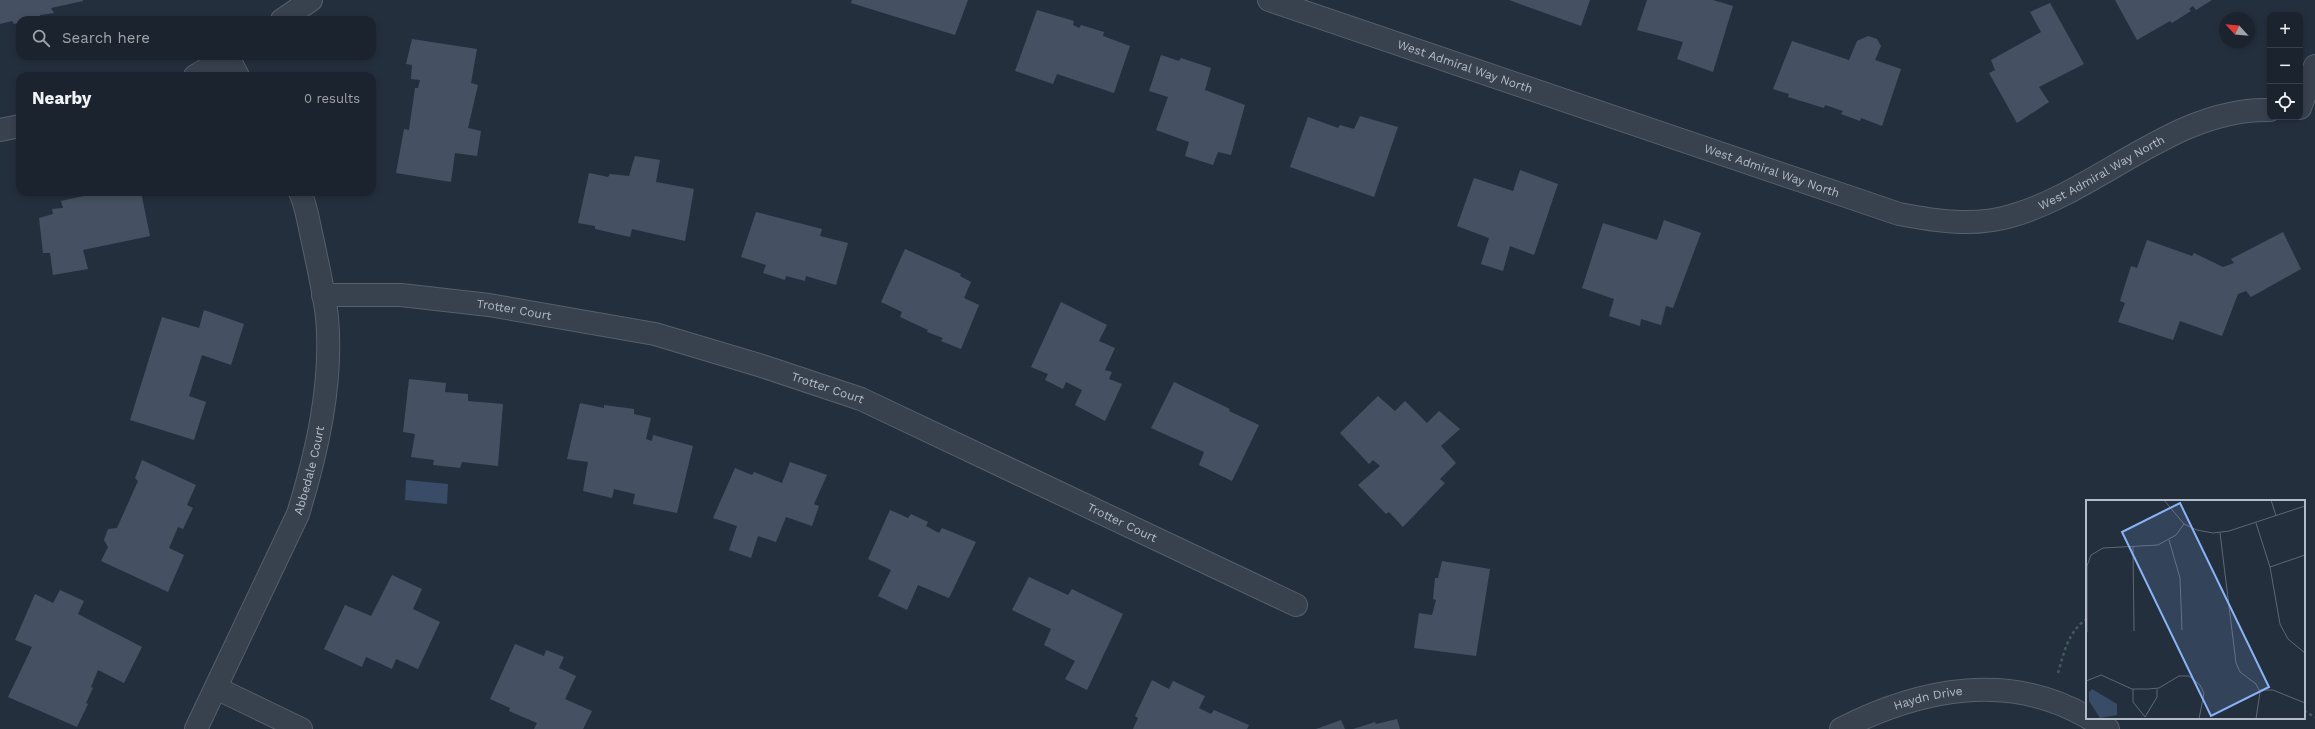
<!DOCTYPE html>
<html lang="en">
<head>
<meta charset="utf-8">
<style>
	body { margin:0; font-family:"Work Sans",sans-serif; background:#282f3a; color:#f1f3f6 }
	.controls { position:absolute; right:12px; top:12px; display:grid; overflow:hidden; border-radius:8px; box-shadow:0 2px 6px #0003 }
	.controls button { width:36px; height:36px; display:grid; place-items:center; padding:0; border:0; border-bottom:1px solid #39404a; background:#1b232e; color:#f1f3f6; font:20px sans-serif }
	.compass { position:absolute; left:2219px; top:12px; width:36px; height:36px; border-radius:50%; background:#1b232e; box-shadow:0 2px 6px #0003; rotate:296deg }
	.list { margin:0; padding:0; list-style:none }
	h2 { display:flex; justify-content:space-between; align-items:center; height:52px; margin:0; padding:0 16px; font-size:17px }
	h2 small { font-size:13px; font-weight:400; color:#a0a4aa }
	.icon { flex:none; width:22px; height:22px; fill:none; stroke:currentColor; stroke-width:2; stroke-linecap:round; stroke-linejoin:round }
	.map { position:relative; flex:none; width:2315px; height:729px; overflow:hidden }
	.search { position:absolute; background:#1b232e; box-shadow:0 2px 6px #0003; left:16px; top:16px; width:360px; height:44px; display:flex; align-items:center; gap:10px; box-sizing:border-box; padding:0 14px; border-radius:12px; color:#a0a4aa; font-size:15px }
	.panel { position:absolute; background:#1b232e; box-shadow:0 2px 6px #0003; left:16px; top:72px; width:360px; height:124px; border-radius:12px }
	.map>svg:first-child { display:block }
	.water { fill:#394c67 }
	.building { fill:#455162 }
	.lines { fill:none; stroke-linecap:round; stroke-linejoin:round }
	.minor-casing { stroke:#565f6c; stroke-width:24 }
	.path { stroke:#44595c; stroke-width:2.5; stroke-dasharray:3 3; stroke-linecap:butt }
	.minor { stroke:#38414e; stroke-width:22 }
	.labels { text-anchor:middle; stroke-width:3.5; stroke-linejoin:round; paint-order:stroke }
	.street-label { font-size:12px; fill:#b4bcc9; stroke:#1d2633 }
	.inset-road { fill:none; stroke:#5e6776; stroke-width:1 }
	.view { fill:#8ab4f8; fill-opacity:0.15; stroke:#8ab4f8; stroke-width:2 }
	.inset-edge { fill:none; stroke:#b4bcc9; stroke-width:2 }
</style>
</head>
<body>
<div class="map">
<svg width="2315" height="729" viewBox="0 0 2315 729">
	<rect width="100%" height="100%" fill="#242f3e"/>
	<path class="water" d="M406,480L448,484L447,504L405,500Z"/>
	<g class="building">
		<path d="M0,0H83V1L51,8L54,13L40,15L41,18L31,20H20V23L14,24L12,21L0,24Z"/>
		<path d="M852,0H968L955,35L851,3Z"/>
		<path d="M1509,0H1590L1581,26Z"/>
		<path d="M1647,0H1713L1733,6L1713,72L1677,59L1683,42L1637,30Z"/>
		<path d="M2115,0H2212L2196,10L2193,6L2189,9L2191,11L2172,23L2170,21L2137,40Z"/>
		<path d="M2050,3L2084,64L2039,87L2049,102L2017,123L1989,73L1995,70L1991,60L2041,32L2030,12Z"/>
		<path d="M1037,10L1074,21L1073,25L1079,28L1081,25L1104,32L1103,36L1130,46L1114,93L1057,74L1053,84L1015,71Z"/>
		<path d="M1868,36L1877,39L1881,46L1875,60L1901,69L1882,126L1861,118L1860,121L1841,114L1843,111L1825,105L1824,108L1788,97L1789,94L1773,89L1792,41L1849,60L1857,41Z"/>
		<path d="M412,39L477,49L471,83L478,85L468,128L481,131L477,156L455,153L451,182L396,173L404,129L409,130L415,88H418L420,80L411,79L412,65L406,64Z"/>
		<path d="M1161,55L1179,61L1181,58L1211,68L1205,90L1245,105L1231,155L1218,152L1213,165L1185,156L1189,142L1156,130L1168,97L1149,91Z"/>
		<path d="M1360,116L1398,127L1374,197L1290,167L1308,117L1338,128L1340,125L1354,129Z"/>
		<path d="M635,156L660,160L656,182L694,189L685,241L632,229L630,237L595,229V226L578,223L589,173L608,177L610,174L629,176Z"/>
		<path d="M1520,170L1558,184L1534,255L1510,246L1503,271L1481,264L1489,238L1457,226L1474,178L1513,191Z"/>
		<path d="M101,192H141L150,236L83,250L88,269L53,275L50,253H43L39,218L53,214L52,209L63,208L61,201Z"/>
		<path d="M756,212L822,229L820,236L848,243L836,285L806,276L805,281L786,276L785,280L763,273L766,265L741,257Z"/>
		<path d="M1664,220L1701,233L1673,308L1666,306L1661,325L1641,319L1640,326L1609,316L1614,299L1582,288L1603,223L1657,240Z"/>
		<path d="M2283,232L2301,269L2251,297L2246,291L2238,294L2222,336L2180,321L2173,340L2118,322L2125,303L2120,301L2131,266L2137,268L2147,240L2192,256L2194,253L2223,267L2234,263L2231,259Z"/>
		<path d="M905,249L961,274L960,276L971,282L964,298L979,305L961,349L941,341L943,338L927,332L928,330L900,317L902,312L881,302Z"/>
		<path d="M1061,302L1107,325L1099,341L1115,348L1105,370L1112,372L1109,379L1122,384L1105,421L1075,405L1082,390L1066,382L1063,389L1045,380L1048,374L1031,367Z"/>
		<path d="M204,310L244,324L231,365L202,355L189,396L206,402L194,440L130,420L162,317L199,328Z"/>
		<path d="M409,379L446,383L445,392L468,394V401L503,404L498,466L462,462L460,468L433,465L434,460L411,457L415,434L403,432Z"/>
		<path d="M1174,382L1230,409L1229,411L1259,425L1232,481L1199,465L1204,452L1151,428Z"/>
		<path d="M1378,396L1395,411L1405,401L1427,423L1439,411L1460,429L1441,446L1456,463L1440,479L1445,483L1403,527L1389,512L1386,514L1358,485L1380,466L1373,460L1369,464L1340,433Z"/>
		<path d="M580,403L604,408V405L634,409V414L651,418L646,439L652,441L653,435L693,446L677,513L633,504L635,494L614,489L612,498L583,491L588,462L567,459Z"/>
		<path d="M142,460L196,485L187,505L193,508L183,529L178,527L169,548L184,555L168,592L101,561L108,547L104,540L108,529L117,528L138,481L135,478Z"/>
		<path d="M790,462L827,475L814,504L819,506L812,526L786,517L776,542L758,536L751,558L729,550L737,526L713,518L735,468L752,475L754,472L782,483Z"/>
		<path d="M890,510L908,518L911,514L928,522L926,526L939,533L942,528L976,542L949,598L918,585L907,610L878,596L891,570L868,559Z"/>
		<path d="M1442,561L1490,569L1476,656L1414,648L1419,613L1432,615L1436,600L1433,599L1435,578H1438Z"/>
		<path d="M392,575L422,589L413,609L440,622L418,669L396,659L392,669L366,657L362,667L324,649L345,605L371,616Z"/>
		<path d="M1029,577L1068,595L1072,589L1123,614L1087,690L1065,679L1075,661L1044,645L1051,629L1012,610Z"/>
		<path d="M60,590L84,601L78,614L142,647L124,683L98,670L91,687L93,688L86,703L88,704L77,727L8,697L32,647L15,640L35,594L53,603Z"/>
		<path d="M515,644L544,656L546,650L564,657L559,668L576,676L565,699L592,711L583,729H534L537,723L509,711L510,708L490,699Z"/>
		<path d="M1152,680L1169,689L1173,681L1205,696L1199,708L1211,714L1214,710L1249,725L1247,729H1133L1138,718L1135,716Z"/>
		<path d="M1397,719L1400,729H1353L1375,722L1376,724Z"/>
		<path d="M1341,720L1345,729H1316Z"/>
	</g>
	<g class="lines">
		<defs>
			<g id="minor">
				<path id="s1" d="M1269,0L1899,214C1936,221 1974,227 2011,216C2099,191 2176,107 2270,110"/>
				<path d="M282,20L311,0"/>
				<path d="M228,57L238,76"/>
				<path d="M195,76L229,56"/>
				<path d="M2300,108L2315,66"/>
				<path d="M0,130L20,126"/>
				<path id="s2" d="M323,295H401L489,305L655,334L762,366L861,399L1296,605"/>
				<path d="M216,688L301,729"/>
				<path d="M2089,718L2108,729"/>
				<path id="s3" d="M196,729L298,514C317,452 333,383 327,317C324,292 318,266 313,242C309,226 307,207 300,192"/>
				<path id="s4" d="M1841,729C1919,689 2008,671 2087,717"/>
			</g>
		</defs>
		<use href="#minor" class="minor-casing"/>
		<g class="path">
			<path d="M2058,673C2064,653 2068,631 2087,619"/>
			<path d="M2304,711L2315,717"/>
		</g>
		<use href="#minor" class="minor"/>
	</g>
	<g class="labels">
		<g class="street-label">
			<text dy="4" stroke="none"><textPath href="#s1" startOffset="207">West Admiral Way North</textPath></text>
			<text dy="4" stroke="none"><textPath href="#s1" startOffset="531">West Admiral Way North</textPath></text>
			<text dy="4" stroke="none"><textPath href="#s1" startOffset="879">West Admiral Way North</textPath></text>
			<text dy="4" stroke="none"><textPath href="#s2" startOffset="192">Trotter Court</textPath></text>
			<text dy="4" stroke="none"><textPath href="#s2" startOffset="516">Trotter Court</textPath></text>
			<text dy="4" stroke="none"><textPath href="#s3" startOffset="283">Abbedale Court</textPath></text>
			<text dy="4" stroke="none"><textPath href="#s2" startOffset="840">Trotter Court</textPath></text>
			<text dy="4" stroke="none"><textPath href="#s4" startOffset="93">Haydn Drive</textPath></text>
		</g>
	</g>
	<g transform="translate(2086 500)">
		<rect width="219" height="219" fill="#242f3e"/>
		<path d="M6,189L31,204V215L14,218L3,201V192Z" fill="#394c67"/>
		<path class="inset-road" d="M78,0L98,24L111,30L127,33L143,31L219,6M185,0L190,16M170,23L184,67L194,124L202,139L219,153M134,33L150,163L154,172L170,184L174,192L170,219M83,40L94,78L96,130M47,47L48,131M184,67L219,55M1,132V66L5,55L17,48L72,45L90,35L98,24M0,181L15,175L46,189H62L73,188L93,176H103L114,185L118,193L113,219M47,189V202L59,217L71,197V189M174,190H187L219,203"/>
		<path class="view" d="M94,3L183,187L125,216L36,32Z"/>
		<rect width="219" height="219" class="inset-edge"/>
	</g>
</svg>
<div class="controls">
<button>+</button>
<button>−</button>
<button><svg class="icon" aria-label="locate" viewBox="0 0 24 24"><circle cx="12" cy="12" r="6"/><path d="M12 2v4M12 18v4M2 12h4M18 12h4"/></svg></button>
</div>
<svg class="compass" viewBox="-18 -18 36 36"><path d="M0-13l5 13h-10z" fill="#e53935"/><path d="M0 13l5-13h-10z" fill="#a0a4aa"/></svg>
<div class="search"><svg class="icon" aria-label="search" viewBox="0 0 24 24"><circle cx="10" cy="10" r="6"/><path d="M15 15l6 6"/></svg>Search here</div>
<section class="panel">
<h2>Nearby<small>0 results</small></h2>
<ul class="list">
</ul>
</section>
</div>
</body>
</html>
